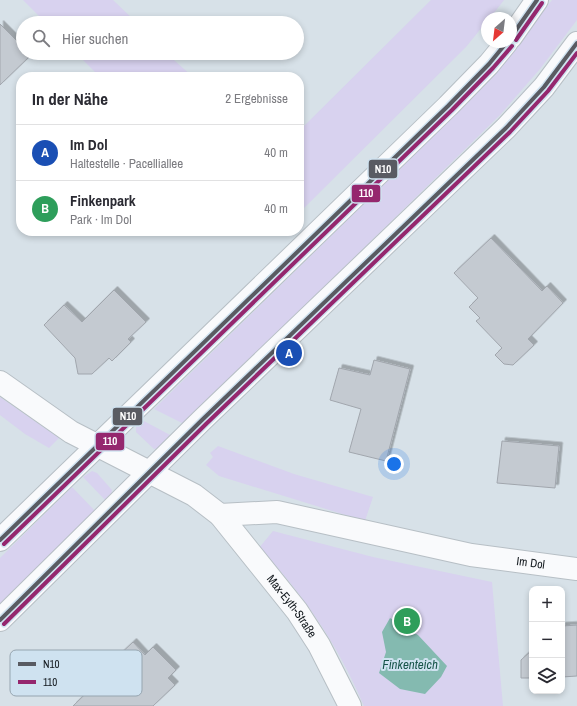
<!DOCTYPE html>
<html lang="de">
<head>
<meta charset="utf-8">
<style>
	body { margin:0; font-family:"Archivo Narrow",sans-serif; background:#f7f7f7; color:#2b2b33 }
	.controls { position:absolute; right:12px; bottom:12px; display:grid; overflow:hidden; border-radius:8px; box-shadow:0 2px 6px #0003 }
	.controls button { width:36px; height:36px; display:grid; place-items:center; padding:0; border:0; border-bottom:1px solid #e1e1e2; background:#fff; color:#2b2b33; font:20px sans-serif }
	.compass { position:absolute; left:481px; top:12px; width:36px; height:36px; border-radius:50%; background:#fff; box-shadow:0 2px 6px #0003; rotate:208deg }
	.you { position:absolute; left:394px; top:464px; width:14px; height:14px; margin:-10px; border:3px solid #fff; border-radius:50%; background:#1a73e8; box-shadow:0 0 0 6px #1a73e833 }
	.badge { display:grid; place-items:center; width:26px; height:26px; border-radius:50%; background:#565e63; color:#fff; font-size:13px; font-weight:700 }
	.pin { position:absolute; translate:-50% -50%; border:2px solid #fff; box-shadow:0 1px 4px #0006 }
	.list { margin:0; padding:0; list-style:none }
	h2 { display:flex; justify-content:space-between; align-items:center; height:52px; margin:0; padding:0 16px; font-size:17px }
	h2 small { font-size:13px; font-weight:400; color:#7c7c81 }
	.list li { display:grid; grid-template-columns:26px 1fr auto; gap:12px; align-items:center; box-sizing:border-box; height:56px; padding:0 16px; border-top:1px solid #e1e1e2 }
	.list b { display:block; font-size:15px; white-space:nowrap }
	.list p { margin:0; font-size:13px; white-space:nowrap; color:#7c7c81 }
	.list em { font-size:13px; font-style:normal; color:#7c7c81 }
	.icon { flex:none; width:22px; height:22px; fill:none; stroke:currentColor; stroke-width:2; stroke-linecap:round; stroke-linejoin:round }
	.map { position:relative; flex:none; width:577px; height:706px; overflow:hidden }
	.search { position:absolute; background:#fff; box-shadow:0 2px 6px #0003; left:16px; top:16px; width:288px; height:44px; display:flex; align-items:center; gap:10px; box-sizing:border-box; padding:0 14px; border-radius:22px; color:#7c7c81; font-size:15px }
	.panel { position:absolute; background:#fff; box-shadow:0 2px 6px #0003; left:16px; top:72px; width:288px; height:164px; border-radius:16px }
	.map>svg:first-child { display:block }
	.green { fill:#d8d2ef }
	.water { fill:#84bab0 }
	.building { fill:#c4cad1; stroke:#a1a6ad; filter:url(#shadow) }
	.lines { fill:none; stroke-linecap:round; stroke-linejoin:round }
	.minor-casing { stroke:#b7bfc5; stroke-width:24 }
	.minor { stroke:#f9fafc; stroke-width:22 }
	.bus-1-casing { stroke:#cfe2f0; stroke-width:7 }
	.bus-2-casing { stroke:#cfe2f0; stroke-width:7 }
	.bus-1 { stroke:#595b62; stroke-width:4 }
	.bus-2 { stroke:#95276e; stroke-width:4 }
	.labels { text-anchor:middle; stroke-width:4; stroke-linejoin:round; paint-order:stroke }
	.street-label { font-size:12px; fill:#11171c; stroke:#cfe2f0 }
	.water-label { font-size:13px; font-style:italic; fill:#18554a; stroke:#cfe2f0 }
	.key { fill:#cfe2f0; stroke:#96a5b0; stroke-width:1 }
	.key-label { font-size:11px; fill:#11171c }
	.line-badge { stroke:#cfe2f0; stroke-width:1.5 }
	.badge-label { font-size:11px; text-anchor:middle; font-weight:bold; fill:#fff }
</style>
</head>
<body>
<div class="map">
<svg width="577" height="706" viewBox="0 0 577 706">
	<defs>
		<filter id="shadow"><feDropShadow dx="3.5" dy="-3.5" stdDeviation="0" flood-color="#0004"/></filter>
	</defs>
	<rect width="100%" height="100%" fill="#d7e1e8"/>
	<g class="green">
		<path d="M23,0H113L137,23H46Z"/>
		<path d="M431,0H504L490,18H487V21L466,47L299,213V131Z"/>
		<path d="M552,0H577V20L540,69L500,115L184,424L154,409L460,110L502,65Z"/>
		<path d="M76,53H166L193,77H100Z"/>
		<path d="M0,397L59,438L49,448L25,434L0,415Z"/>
		<path d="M142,420L172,436L160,448L154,449L136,432V426Z"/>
		<path d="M218,446L294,474L373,497L365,521L219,476L206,465L213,457L210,453Z"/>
		<path d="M92,471L97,473L112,490L111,495L106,501L83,477Z"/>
		<path d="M72,487L95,511L0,604V558Z"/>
		<path d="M273,531L373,557L492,582L503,706H364C339,647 304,594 259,548Z"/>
	</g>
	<path class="water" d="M390,618L418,635L447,666L441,677L425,694L400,689L379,673L386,652L382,632Z"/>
	<g class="building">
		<path d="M0,24L23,47V53H29L31,55L0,85Z"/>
		<path d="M491,238L542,291L547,286L563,303L528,339L534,345L513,365L504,364L495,355L502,348L476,321L480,318L469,307L478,298L454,273Z"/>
		<path d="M114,290L146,322L128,339L131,342L112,361L109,358L92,374H78L75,358L44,325L64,305L82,322Z"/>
		<path d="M374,360L410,369L386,461L349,452L361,409L330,400L339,368L370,375Z"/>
		<path d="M502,441L559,446L555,488L497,483Z"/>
		<path d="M577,625V676L562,677V626Z"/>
		<path d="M133,642L145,655L153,647L176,670L168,678L175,685L153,706H73L117,663L114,660Z"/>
		<path d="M532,650V678H521V660Z"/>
	</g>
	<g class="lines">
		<defs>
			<g id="minor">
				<path d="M511,37L537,0"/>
				<path id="s1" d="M0,382L71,432L194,495L220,515L297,611L319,645L350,706"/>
				<path id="s2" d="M220,515L277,512L471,555L577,569"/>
				<path d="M0,540L448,106L489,64L507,42"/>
				<path d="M0,620L202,420L506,128L544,87L577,43"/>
			</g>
		</defs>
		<use href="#minor" class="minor-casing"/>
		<use href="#minor" class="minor"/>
		<defs>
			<g id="bus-1">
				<path d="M511,37L537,0"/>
				<path d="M0,540L448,106L489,64L507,42"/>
				<path d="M0,620L202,420L506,128L544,87L577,43"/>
			</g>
			<g id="bus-2">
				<path d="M516,40L542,3"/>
				<path d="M4,544L452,110L493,68L512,46"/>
				<path d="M4,624L206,424L510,132L548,91L577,53"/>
			</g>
		</defs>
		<use href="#bus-1" class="bus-1-casing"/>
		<use href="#bus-2" class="bus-2-casing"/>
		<use href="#bus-1" class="bus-1"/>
		<use href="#bus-2" class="bus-2"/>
	</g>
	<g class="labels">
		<g class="street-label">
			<text dy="4" stroke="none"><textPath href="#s2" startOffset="316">Im Dol</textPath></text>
			<text dy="4" stroke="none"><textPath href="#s1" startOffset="374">Max-Eyth-Straße</textPath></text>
		</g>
		<g class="water-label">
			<text x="410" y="669">Finkenteich</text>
		</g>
	</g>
	<rect x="10" y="650" width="132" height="46" rx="6" class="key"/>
	<rect x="18" y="662" width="18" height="4" fill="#595b62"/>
	<rect x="18" y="680" width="18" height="4" fill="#95276e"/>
	<g class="key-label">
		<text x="43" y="668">N10</text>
		<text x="43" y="686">110</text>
	</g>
	<g class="line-badge">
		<rect x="368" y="159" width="30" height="20" rx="4" fill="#595b62"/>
		<rect x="351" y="184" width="30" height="19" rx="4" fill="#95276e"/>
		<rect x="112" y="407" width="31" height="19" rx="4" fill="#595b62"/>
		<rect x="95" y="432" width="30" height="19" rx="4" fill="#95276e"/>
	</g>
	<g class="badge-label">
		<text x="383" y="173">N10</text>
		<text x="366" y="197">110</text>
		<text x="128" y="420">N10</text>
		<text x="110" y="445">110</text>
	</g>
</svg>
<div class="controls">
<button>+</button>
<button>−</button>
<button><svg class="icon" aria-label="layers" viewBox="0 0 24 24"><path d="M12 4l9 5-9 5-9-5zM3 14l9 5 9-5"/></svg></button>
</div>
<svg class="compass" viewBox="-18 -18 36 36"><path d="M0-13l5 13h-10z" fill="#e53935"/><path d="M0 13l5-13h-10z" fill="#7c7c81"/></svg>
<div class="you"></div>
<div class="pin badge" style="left:289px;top:353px;background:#1a4fb4">A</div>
<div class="pin badge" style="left:407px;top:621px;background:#2e9e5b">B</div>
<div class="search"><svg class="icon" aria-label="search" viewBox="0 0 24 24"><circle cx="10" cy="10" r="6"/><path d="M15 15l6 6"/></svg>Hier suchen</div>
<section class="panel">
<h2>In der Nähe<small>2 Ergebnisse</small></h2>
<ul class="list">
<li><span class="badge" style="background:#1a4fb4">A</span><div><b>Im Dol</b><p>Haltestelle · Pacelliallee</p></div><em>40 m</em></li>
<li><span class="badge" style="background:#2e9e5b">B</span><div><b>Finkenpark</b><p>Park · Im Dol</p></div><em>40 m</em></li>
</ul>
</section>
</div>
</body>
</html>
